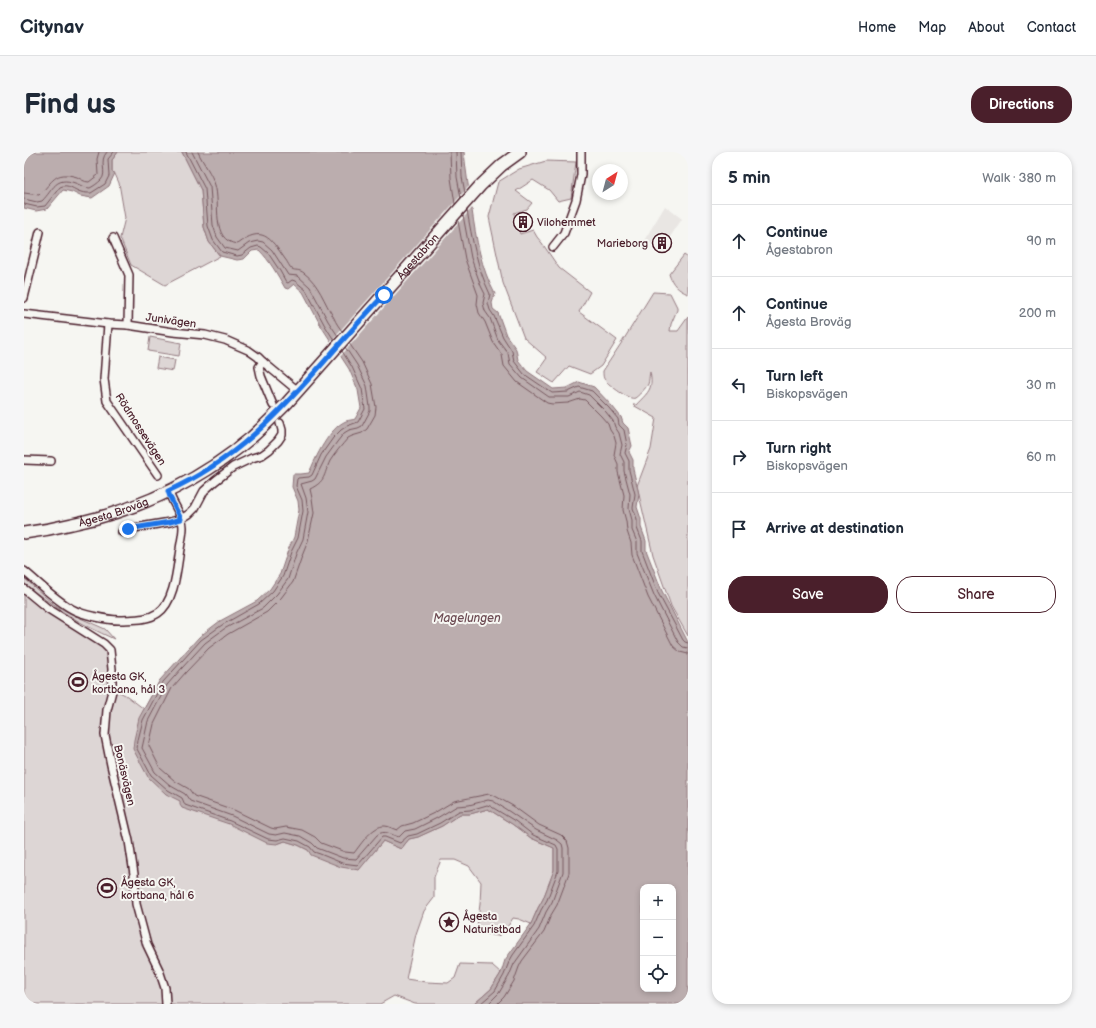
<!DOCTYPE html>
<html lang="en">
<head>
<meta charset="utf-8">
<style>
	body { margin:0; font-family:"Balsamiq Sans",sans-serif; background:#f6f6f7; color:#1f2937 }
	.controls { position:absolute; right:12px; bottom:12px; display:grid; overflow:hidden; border-radius:8px; box-shadow:0 2px 6px #0003 }
	.controls button { width:36px; height:36px; display:grid; place-items:center; padding:0; border:0; border-bottom:1px solid #e0e1e3; background:#fff; color:#1f2937; font:20px sans-serif }
	.compass { position:absolute; left:568px; top:12px; width:36px; height:36px; border-radius:50%; background:#fff; box-shadow:0 2px 6px #0003; rotate:36deg }
	.stop { position:absolute; width:12px; height:12px; margin:-9px; border:3px solid #1a73e8; border-radius:50%; background:#fff }
	.stop.end { background:#1a73e8; border-color:#fff; box-shadow:0 1px 4px #0008 }
	.list { margin:0; padding:0; list-style:none }
	h2 { display:flex; justify-content:space-between; align-items:center; height:52px; margin:0; padding:0 16px; font-size:17px }
	h2 small { font-size:13px; font-weight:400; color:#747a83 }
	.list li { display:grid; grid-template-columns:26px 1fr auto; gap:12px; align-items:center; box-sizing:border-box; height:72px; padding:0 16px; border-top:1px solid #e0e1e3 }
	.list b { display:block; font-size:15px; white-space:nowrap }
	.list p { margin:0; font-size:13px; white-space:nowrap; color:#747a83 }
	.list em { font-size:13px; font-style:normal; color:#747a83 }
	.actions { display:flex; gap:8px; padding:12px 16px }
	.actions a { flex:1; padding:9px 0; border:1px solid #4a1f2b; border-radius:16px; text-align:center; font-size:14px; color:#4a1f2b }
	.actions .main { background:#4a1f2b; color:#fff }
	.icon { flex:none; width:22px; height:22px; fill:none; stroke:currentColor; stroke-width:2; stroke-linecap:round; stroke-linejoin:round }
	.map { position:relative; flex:none; width:664px; height:852px; overflow:hidden; border-radius:16px }
	header { display:flex; align-items:center; gap:24px; box-sizing:border-box; height:56px; padding:0 20px; background:#fff; border-bottom:1px solid #e0e1e3 }
	header strong { font-size:19px }
	nav { display:flex; gap:22px; margin-inline-start:auto; font-size:14px }
	.intro { display:flex; align-items:center; justify-content:space-between; box-sizing:border-box; height:96px; padding:0 24px }
	h1 { margin:0; font-size:28px }
	.button { padding:10px 18px; border-radius:16px; background:#4a1f2b; color:#fff; font-size:14px; font-weight:700 }
	main { display:flex; gap:24px; padding:0 24px }
	aside { flex:1; background:#fff; border-radius:16px; box-shadow:0 2px 6px #0003 }
	.map>svg:first-child { display:block }
	.built { fill:#e9e6e3 }
	.green { fill:#ddd6d5; stroke:#947a80 }
	.water { fill:#bbadae; stroke:#8e747a; fill-rule:evenodd }
	.pier { fill:#f6f6f2 }
	.lines { fill:none; stroke-linecap:round; stroke-linejoin:round }
	.shore { stroke:#77585f; stroke-width:1 }
	.street-casing { stroke:#4a1f2b; stroke-width:10 }
	.secondary-casing { stroke:#4a1f2b; stroke-width:14 }
	.street { stroke:#f6f6f2; stroke-width:7 }
	.secondary { stroke:#f6f6f2; stroke-width:11 }
	.route { stroke:#1a73e8; stroke-width:5 }
	.labels { text-anchor:middle; stroke-width:4; stroke-linejoin:round; paint-order:stroke }
	.poi-label { font-size:11px; fill:#4a1f2b; stroke:#f6f6f2; text-anchor:start }
	.street-label { font-size:11px; fill:#4a1f2b; stroke:#f6f6f2 }
	.water-label { font-size:12px; font-style:italic; fill:#6c4a52; stroke:#f6f6f2 }
</style>
</head>
<body>
<header>
<strong>Citynav</strong>
<nav><a>Home</a><a>Map</a><a>About</a><a>Contact</a></nav>
</header>
<div class="intro"><h1>Find us</h1><a class="button">Directions</a></div>
<main>
<div class="map">
<svg width="664" height="852" viewBox="0 0 664 852">
	<rect width="100%" height="100%" fill="#f6f6f2"/>
	<filter id="ink" filterUnits="userSpaceOnUse"><feTurbulence type="fractalNoise" baseFrequency=".025" numOctaves="2"/><feDisplacementMap in="SourceGraphic" scale="8" xChannelSelector="R" yChannelSelector="G"/><feConvolveMatrix kernelMatrix="1 2 1 2 8 2 1 2 1" color-interpolation-filters="sRGB"/></filter>
	<g filter="url(#ink)">
		<path class="built" d="M641,54L658,67L644,88L647,90L642,99L638,96L636,98L632,96V94L621,87Z"/>
		<g class="green">
			<path d="M94,0H158L177,38L180,75L185,90L196,104L141,133L107,113L96,86L101,66L95,31L91,22L88,21V8Z"/>
			<path d="M522,9L552,10L547,46L534,49L525,38L509,28L492,39L508,51L503,57L490,61L496,82L509,78L513,85L518,91L535,116L566,140L555,160L593,188L577,214L566,222L545,214L530,231L513,220L523,206L500,186L479,131L465,65L474,30L495,17Z"/>
			<path d="M660,103L664,106V142C654,138 648,132 645,122Z"/>
			<path d="M629,140L646,141L653,155V158L647,172L646,179H654L664,165V484L647,454L629,403L613,334L627,297L632,266L609,253H612C623,241 630,238 626,220C625,223 625,230 624,232C623,235 613,245 611,246C606,249 585,233 581,228C579,226 579,223 579,219L600,187Z"/>
			<path d="M126,185L157,191L155,204L124,199Z"/>
			<path d="M134,205L151,208L149,219L132,216Z"/>
			<path d="M0,426L28,451L45,461L81,477L90,487C56,472 29,455 0,431Z"/>
			<path d="M0,437L86,498L88,536L103,544L120,557L136,528L253,692L261,689L274,693L284,698L335,717L359,689L377,697L385,687L394,685L418,674L436,662H446L464,657L488,672L507,686L530,696V719L519,747L514,756L507,772L495,767L489,766L481,779L474,784L462,782L453,775L456,752L457,730L445,714L431,708H417L410,725V746L400,759L392,782L382,827L402,830L424,831L431,826L436,812L468,813L477,821L467,837L450,852H391L370,844L356,852H0Z"/>
		</g>
		<g class="water">
			<path d="M0,0H94L88,8V20L91,21L85,34L68,46L56,44L48,40L39,38L23,57L12,59L0,56Z"/>
			<path d="M158,0H440C442,20 445,39 448,58C452,87 457,116 471,142L468,151L469,157L474,161L482,183L492,197L494,208L503,219L529,237L543,236L555,230L570,235L588,254L597,265L599,271L604,276L608,294L605,300L609,308V317L615,342L613,355L617,367V375L622,389V398L638,439L664,490V852H450L467,837L477,821L481,808L486,801L507,772L514,756L519,747L530,718V696L507,686L488,672L464,657L446,662H436L418,674L394,685L385,687L377,697L359,689L335,718L317,715L287,703L284,698L274,693L261,689L253,692L243,691L205,672L158,656L156,653V649L142,642L124,625L109,597L110,588L115,566L136,528L175,485L196,469L233,449L246,437L256,422L264,398L270,385L275,358L274,349L268,335L269,322H277L285,321C292,305 305,276 322,269C325,268 329,268 331,267L337,256L334,238L325,217L297,174L279,140L270,132L264,137L261,136C253,122 246,109 235,98L228,99L220,107L213,108L196,104L185,90L180,75L177,38ZM619,735H649V837H619Z"/>
		</g>
		<path class="pier" d="M446,33L449,55L315,206L305,191Z"/>
		<g class="lines">
			<g class="shore">
				<path d="M162,0L181,37L184,74L189,88L198,100L213,104L218,103L227,96L234,94L237,95L244,101L256,119L262,130L264,131L268,128L271,129L282,138L300,172L310,188"/>
				<path d="M168,0L186,35L189,73L193,85L201,96L214,99L225,91L234,89L239,90L248,98L264,123L274,124L286,135L304,169L314,184"/>
				<path d="M174,0C179,11 188,22 191,33C197,52 186,88 213,92C238,73 246,85 261,107C263,109 266,116 268,117C271,119 275,117 280,121C295,132 300,150 310,166C312,171 315,175 318,179"/>
				<path d="M426,0L427,26L431,52"/>
				<path d="M432,0L433,25L437,46"/>
				<path d="M437,0L438,25L441,41"/>
				<path d="M0,41L15,43C29,30 30,18 53,25C57,27 60,30 65,30L74,23L73,7L75,0"/>
				<path d="M0,47L13,50L18,49C30,37 31,24 51,31C57,33 60,36 66,36C70,34 74,31 77,28C84,21 74,9 83,0"/>
				<path d="M0,52L13,55L21,54L36,35C44,31 50,38 57,40C60,41 64,41 67,41L81,32L85,24L84,7L90,0"/>
				<path d="M443,58C448,87 453,115 466,142L464,151L466,158L470,164L479,185L488,199L490,209L500,222L528,241L544,240L555,235L568,239L585,256L594,267L595,273L600,278L603,293L601,301L605,309V318L611,342L609,356L613,367V376L618,389V399L634,441L659,488L661,490L664,491"/>
				<path d="M439,63L447,106L457,134L461,142L459,151L461,159L466,166L474,188L484,201L486,212L498,226L525,245H545L556,240L565,243L582,260L589,269L591,275L595,281L598,293L596,302L600,310V319L606,342L605,357L608,368V378L613,390V401L630,443L654,490L659,495L664,496"/>
				<path d="M434,69L441,107L454,143L453,152L455,161L461,170L469,190L478,203L480,214L493,230L523,251L528,252L544,251L556,247L561,248L577,264L584,272L586,278L590,284L592,291L590,303L594,312V320L600,343L599,358L602,369L603,379L607,391L608,403L624,445L649,494L656,500L664,502"/>
				<path d="M325,191L338,210L348,232L352,255L351,263L343,277L338,281L328,284L324,286C318,293 311,301 306,309C299,324 302,329 286,337L288,346L290,361L284,389L278,404L269,430L257,446L243,460L204,482L185,496L162,520L148,536L130,572L125,594L136,616L151,629L165,637L170,644L210,658L247,676L251,677L262,675L278,678L291,685L297,691L321,700L330,701C337,692 349,673 361,674C365,674 369,677 373,678L378,674L389,671L410,661L430,649L465,642L471,644L489,654L515,673L537,683L543,689L545,696V721L533,753L527,763L520,780L498,809L495,815L490,829L480,845L473,852"/>
				<path d="M321,195L333,213L343,234L346,255V259L338,274L334,276L325,278L320,281L313,290L302,305L291,327L288,329L277,332L282,346L284,360L279,387L272,402L264,427L253,442L239,456L200,477L181,491L158,516L143,533L124,569L118,596L131,620L147,634L161,642L166,649L208,664L245,682L252,683L261,681L276,684L288,691L293,696L319,706L332,707L353,683C361,677 367,683 375,685L381,679L391,677L413,666L433,654L445,653L464,648L469,649L486,660L512,678L533,688L538,692L539,696V720L528,750L522,760L515,777L490,812L485,824L475,841L464,852"/>
				<path d="M318,199L328,215L338,237L341,257L334,270L323,274L317,278L309,286L297,303L288,323L285,325L274,326L273,327L272,334L278,348L279,359L274,386L267,400L259,424L249,439L235,452L198,473L177,488L139,530L119,568L114,588L113,597L127,623L144,638L158,646L161,653L206,669L244,687L253,688L261,686L275,689L286,695L290,700L296,702L318,711L334,713L358,685H361L376,691L384,684L393,682L416,671L435,659L446,658L463,653L466,654L491,669L509,683L532,693L534,697V719L523,748L517,758L510,774L489,803L485,810L480,823L471,839L456,852"/>
			</g>
			<defs>
				<g id="street">
					<path d="M89,86L105,123L104,173"/>
					<path d="M529,95L540,81L552,48L557,23V0"/>
					<path d="M0,146L16,80"/>
					<path d="M0,162L84,172L104,173L149,180L181,183L201,188L224,198L234,205L239,210L274,239"/>
					<path d="M84,172L80,227L83,249L134,323"/>
					<path d="M239,210L235,215L237,224L249,253"/>
					<path d="M0,308L27,309"/>
					<path d="M98,380L104,377L146,370L157,367L165,362L171,356L180,339L191,329L209,315L228,306L238,303L245,298L254,289L258,283V278L256,271"/>
					<path d="M0,419C16,432 30,447 48,457C58,463 84,468 95,468C108,467 122,469 134,461C151,450 153,415 156,397C157,390 159,382 159,375C159,362 147,351 145,339"/>
					<path d="M0,437L23,456L80,492L86,498L88,517V539L83,558L81,583L87,613L105,689L110,722L112,752L123,793L135,818L141,836L142,852"/>
				</g>
				<g id="secondary">
					<path id="s1" d="M0,381C16,379 32,376 48,372C115,358 176,329 228,285C240,274 252,262 263,251L456,34L478,13L496,0"/>
				</g>
			</defs>
			<use href="#street" class="street-casing"/>
			<use href="#secondary" class="secondary-casing"/>
			<use href="#street" class="street"/>
			<use href="#secondary" class="secondary"/>
		</g>
	</g>
	<g class="lines" filter="url(#ink)">
		<path class="route" d="M104,377L146,370L157,367L146,345L144,339C210,309 252,264 299,211C319,188 339,165 360,143"/>
	</g>
	<defs>
		<symbol id="building-ring" viewBox="-11 -11 22 22"><circle r="9.5" fill="#f6f6f2" stroke="#4a1f2b" stroke-width="1.5"/><path d="M-4-6H4V6H1V3H-1V6H-4ZM-2.5-4.3h1.7v1.8h-1.7ZM.8-4.3h1.7v1.8H.8ZM-2.5-1h1.7V.8h-1.7ZM.8-1h1.7V.8H.8Z" fill="#4a1f2b"/></symbol>
		<symbol id="stadium-ring" viewBox="-11 -11 22 22"><circle r="9.5" fill="#f6f6f2" stroke="#4a1f2b" stroke-width="1.5"/><path d="M0-5a6.5 5 0 1 0 0 10a6.5 5 0 1 0 0-10ZM-3.5-1.8h7v3.6h-7Z" fill="#4a1f2b"/></symbol>
		<symbol id="sight-ring" viewBox="-11 -11 22 22"><circle r="9.5" fill="#f6f6f2" stroke="#4a1f2b" stroke-width="1.5"/><path d="M0-6L1.8-2.2L6-1.7L2.9 1.2L3.7 5.4L0 3.3L-3.7 5.4L-2.9 1.2L-6-1.7L-1.8-2.2Z" fill="#4a1f2b"/></symbol>
	</defs>
	<g fill-rule="evenodd">
		<use href="#building-ring" x="488" y="59" width="22" height="22"/>
		<use href="#building-ring" x="627" y="80" width="22" height="22"/>
		<use href="#stadium-ring" x="43" y="519" width="22" height="22"/>
		<use href="#stadium-ring" x="72" y="725" width="22" height="22"/>
		<use href="#sight-ring" x="414" y="759" width="22" height="22"/>
	</g>
	<g class="labels">
		<g class="poi-label">
			<text x="513" y="74">Vilohemmet</text>
			<text x="624" y="95" text-anchor="end">Marieborg</text>
			<text x="68" y="528">Ågesta GK,<tspan x="68" dy="13">kortbana, hål 3</tspan></text>
			<text x="97" y="734">Ågesta GK,<tspan x="97" dy="13">kortbana, hål 6</tspan></text>
			<text x="439" y="768">Ågesta<tspan x="439" dy="13">Naturistbad</tspan></text>
		</g>
		<g class="street-label">
			<text dy="4" stroke="none"><textPath href="#s1" startOffset="496">Ågestabron</textPath></text>
			<text transform="translate(147 168) rotate(8)" y="4">Junivägen</text>
			<text transform="translate(117 277) rotate(57)" y="4">Rödmossevägen</text>
			<text dy="4" stroke="none"><textPath href="#s1" startOffset="92">Ågesta Broväg</textPath></text>
			<text transform="translate(101 623) rotate(77)" y="4">Bonäsvägen</text>
		</g>
		<g class="water-label">
			<text x="443" y="470">Magelungen</text>
		</g>
	</g>
</svg>
<div class="controls">
<button>+</button>
<button>−</button>
<button><svg class="icon" aria-label="locate" viewBox="0 0 24 24"><circle cx="12" cy="12" r="6"/><path d="M12 2v4M12 18v4M2 12h4M18 12h4"/></svg></button>
</div>
<svg class="compass" viewBox="-18 -18 36 36"><path d="M0-13l5 13h-10z" fill="#e53935"/><path d="M0 13l5-13h-10z" fill="#747a83"/></svg>
<div class="stop" style="left:360px;top:143px"></div>
<div class="stop end" style="left:104px;top:377px"></div>
</div>
<aside>
<h2>5 min<small>Walk · 380 m</small></h2>
<ul class="list">
<li><svg class="icon" aria-label="ahead" viewBox="0 0 24 24"><path d="M12 20V5M6 11l6-6 6 6"/></svg><div><b>Continue</b><p>Ågestabron</p></div><em>90 m</em></li>
<li><svg class="icon" aria-label="ahead" viewBox="0 0 24 24"><path d="M12 20V5M6 11l6-6 6 6"/></svg><div><b>Continue</b><p>Ågesta Broväg</p></div><em>200 m</em></li>
<li><svg class="icon" aria-label="left" viewBox="0 0 24 24"><path d="M17 20v-9H6M10 6l-5 5 5 5"/></svg><div><b>Turn left</b><p>Biskopsvägen</p></div><em>30 m</em></li>
<li><svg class="icon" aria-label="right" viewBox="0 0 24 24"><path d="M7 20v-9h11M14 6l5 5-5 5"/></svg><div><b>Turn right</b><p>Biskopsvägen</p></div><em>60 m</em></li>
<li><svg class="icon" aria-label="arrive" viewBox="0 0 24 24"><path d="M6 21V4h12l-3 4 3 4H6"/></svg><div><b>Arrive at destination</b></div></li>
</ul>
<div class="actions"><a class="main">Save</a><a>Share</a></div>
</aside>
</main>
</body>
</html>
